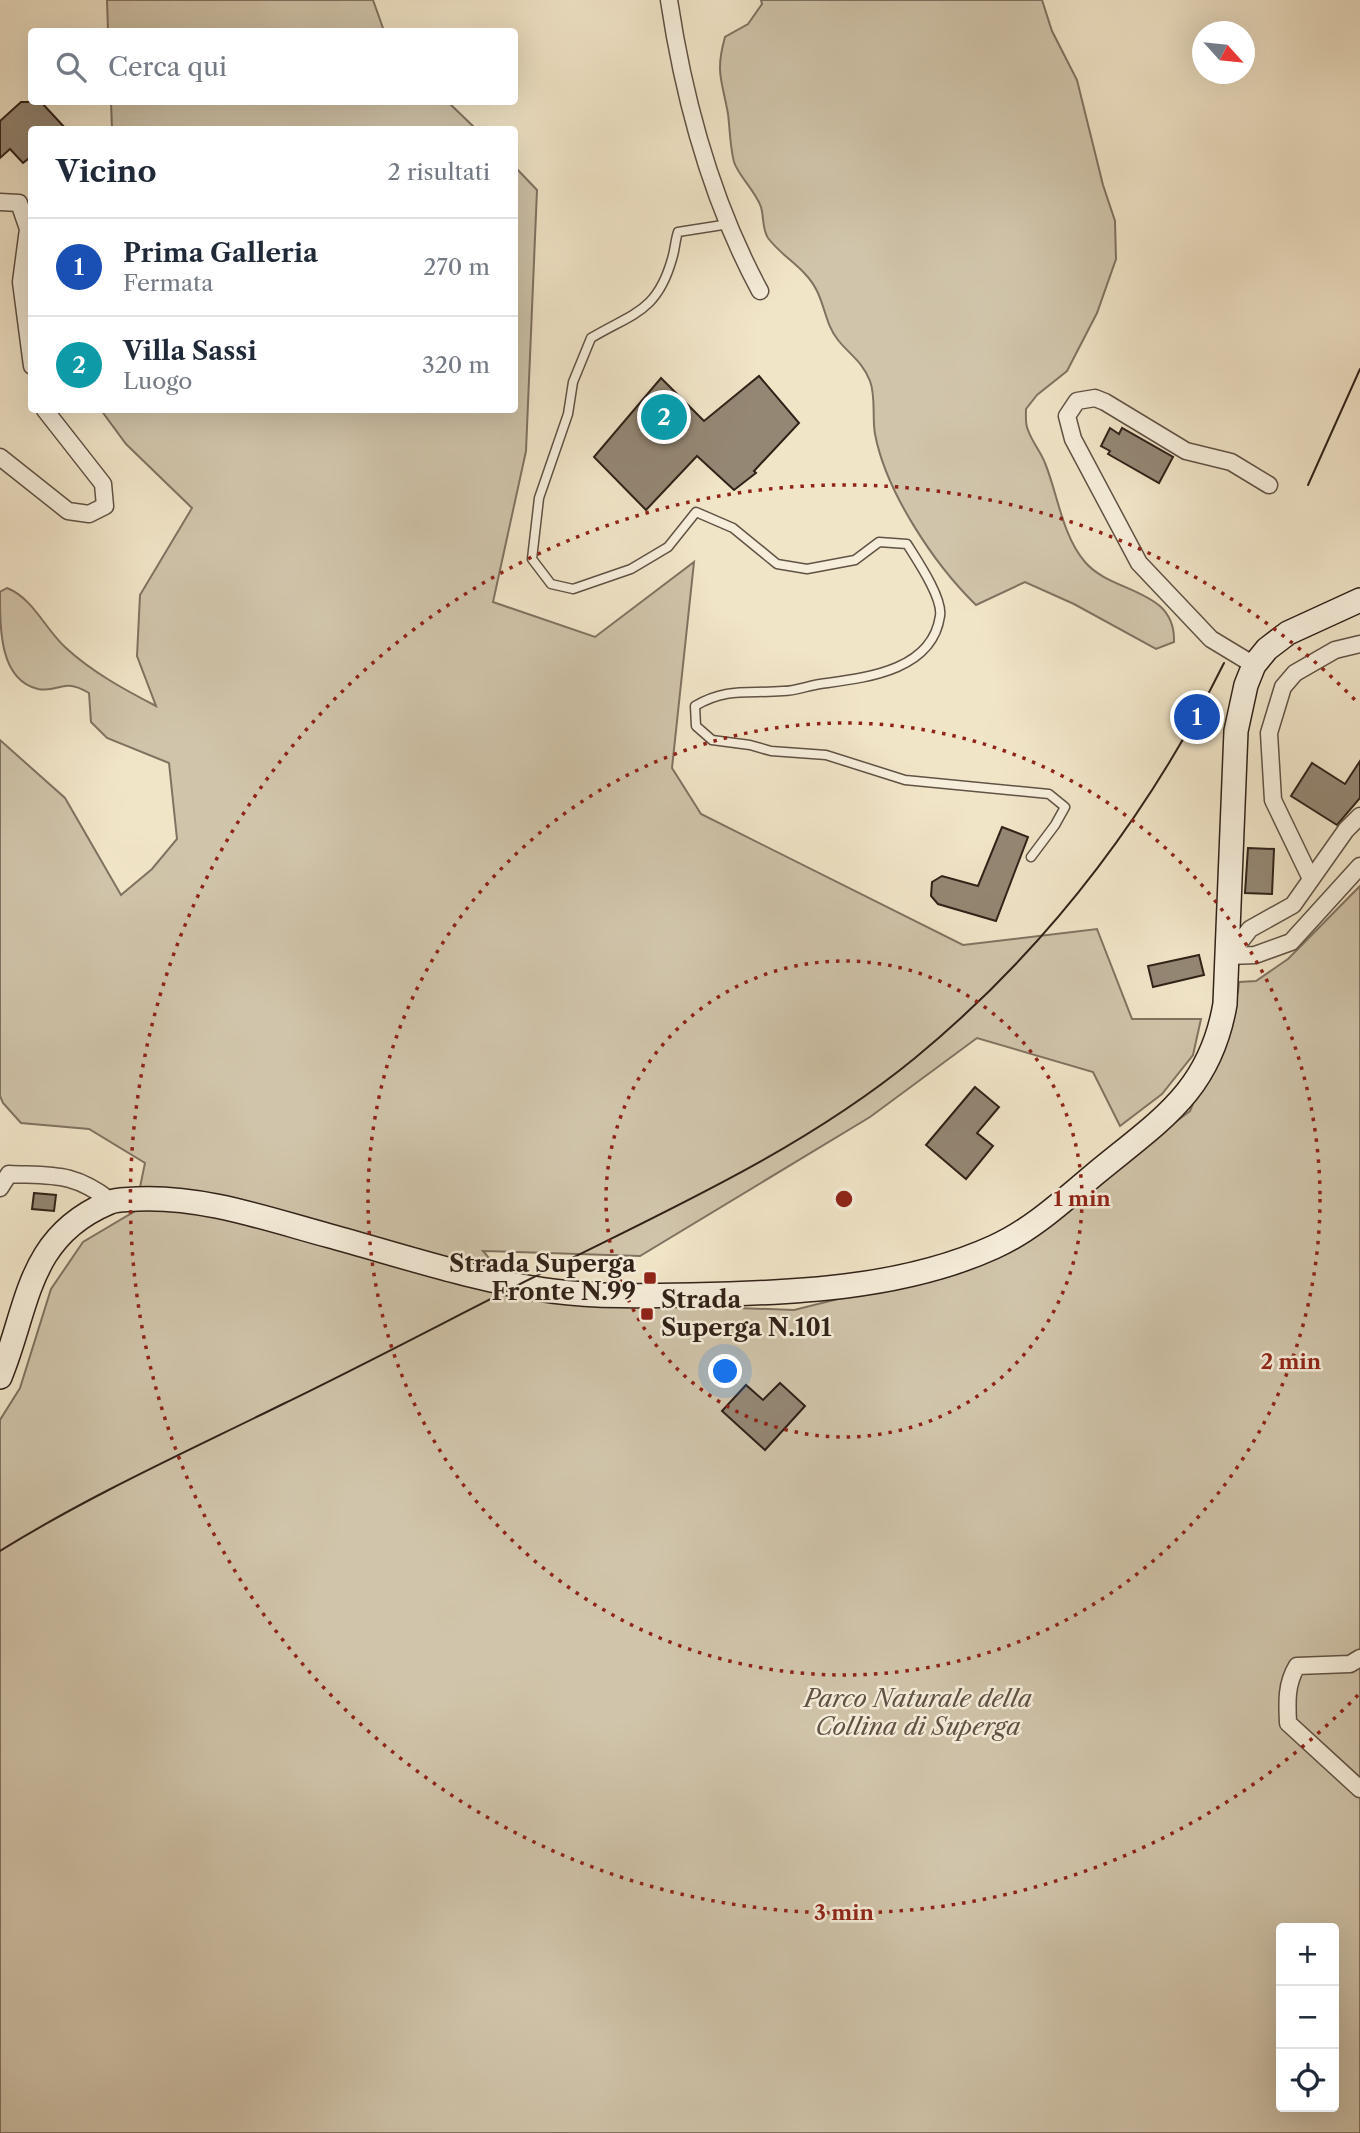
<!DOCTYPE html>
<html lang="it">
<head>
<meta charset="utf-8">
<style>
	body { margin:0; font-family:"Libre Caslon Text",serif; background:#f2f2f3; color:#1f2937 }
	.controls { position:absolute; right:21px; bottom:21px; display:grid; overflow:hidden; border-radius:7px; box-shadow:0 7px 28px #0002 }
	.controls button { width:63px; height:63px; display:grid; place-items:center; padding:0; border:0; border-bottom:2px solid #e0e1e3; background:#fff; color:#1f2937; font:35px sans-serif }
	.compass { position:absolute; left:1192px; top:21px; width:63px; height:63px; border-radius:50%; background:#fff; box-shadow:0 7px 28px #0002; rotate:117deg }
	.you { position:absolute; left:726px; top:1372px; width:24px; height:24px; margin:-18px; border:5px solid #fff; border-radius:50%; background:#1a73e8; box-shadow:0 0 0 10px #1a73e833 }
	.badge { display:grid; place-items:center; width:46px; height:46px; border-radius:50%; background:#111827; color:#fff; font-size:23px; font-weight:700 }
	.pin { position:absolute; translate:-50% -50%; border:4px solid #fff; box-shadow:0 2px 7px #0006 }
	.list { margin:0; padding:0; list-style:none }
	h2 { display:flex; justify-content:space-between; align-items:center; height:91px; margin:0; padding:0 28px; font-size:30px }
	h2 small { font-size:23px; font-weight:400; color:#747a83 }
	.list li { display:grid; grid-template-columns:46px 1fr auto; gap:21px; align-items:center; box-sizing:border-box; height:98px; padding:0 28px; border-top:2px solid #e0e1e3 }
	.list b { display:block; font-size:26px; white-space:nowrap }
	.list p { margin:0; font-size:23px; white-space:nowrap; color:#747a83 }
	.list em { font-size:23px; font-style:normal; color:#747a83 }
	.icon { flex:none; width:38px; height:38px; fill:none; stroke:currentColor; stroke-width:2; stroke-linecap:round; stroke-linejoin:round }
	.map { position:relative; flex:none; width:1360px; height:2133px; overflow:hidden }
	.search { position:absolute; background:#fff; box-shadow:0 7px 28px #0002; left:28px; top:28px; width:490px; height:77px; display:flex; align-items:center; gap:18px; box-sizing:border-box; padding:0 24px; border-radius:7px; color:#747a83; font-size:26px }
	.panel { position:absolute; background:#fff; box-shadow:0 7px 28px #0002; left:28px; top:126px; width:490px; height:287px; border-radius:7px }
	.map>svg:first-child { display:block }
	.green { fill:#d0c4aa; stroke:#807261; stroke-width:2; fill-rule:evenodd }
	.building { fill:#948774; stroke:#302118; stroke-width:2 }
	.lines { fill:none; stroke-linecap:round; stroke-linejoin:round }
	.lane-casing { stroke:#605244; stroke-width:11 }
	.street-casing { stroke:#605244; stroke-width:19 }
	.secondary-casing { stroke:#302118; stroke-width:26 }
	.lane { stroke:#f6eedb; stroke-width:8 }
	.street { stroke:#f6eedb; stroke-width:16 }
	.secondary { stroke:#f6eedb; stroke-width:23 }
	.tram { stroke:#302118; stroke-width:2 }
	.ring { fill:none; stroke:#8f2418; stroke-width:3.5; stroke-dasharray:3.5 7 }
	.poi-dot { fill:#8f2418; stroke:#f6eedb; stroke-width:2.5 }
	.labels { text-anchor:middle; stroke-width:5; stroke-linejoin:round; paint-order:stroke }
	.poi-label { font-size:24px; font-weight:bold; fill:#302118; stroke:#f6eedb; text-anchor:end }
	.park-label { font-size:24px; font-style:italic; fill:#605244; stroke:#f6eedb }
	.centre { fill:#8f2418; stroke:#f6eedb; stroke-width:3.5 }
	.ring-label { font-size:21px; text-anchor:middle; font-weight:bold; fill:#8f2418; stroke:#f6eedb; stroke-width:5; stroke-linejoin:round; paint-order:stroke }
</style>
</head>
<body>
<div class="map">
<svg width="1360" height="2133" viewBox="0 0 1360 2133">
	<rect width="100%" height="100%" fill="#f1e5c8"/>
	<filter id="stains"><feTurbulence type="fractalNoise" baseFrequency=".00286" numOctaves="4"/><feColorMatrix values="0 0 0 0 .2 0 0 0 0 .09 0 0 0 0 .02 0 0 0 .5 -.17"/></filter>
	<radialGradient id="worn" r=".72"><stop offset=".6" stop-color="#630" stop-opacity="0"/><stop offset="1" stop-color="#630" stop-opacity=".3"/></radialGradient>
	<g class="green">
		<path d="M107,0H373L384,31H108Z"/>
		<path d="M761,0H1042L1052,31L1077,80L1103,185L1115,221L1116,259L1097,313L1067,371L1037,395L1026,409C1026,416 1025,424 1028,430C1032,442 1041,452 1045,463C1058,495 1062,535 1085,562C1112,594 1176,588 1174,642L1156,649L1074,604L1025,582L976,605C934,564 886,492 875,434C872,417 876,397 870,381C863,362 849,354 838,340C826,325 825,307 817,291C806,268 783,258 768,238C762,229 764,217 761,207C755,190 739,177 734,162C730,147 730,130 728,114C722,80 715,73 725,37L748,24L762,4Z"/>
		<path d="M111,102H448L476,129H112Z"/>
		<path d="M515,167L537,190L526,451L493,602L595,637L694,562L672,768L701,814L963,945L1097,929L1132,1019H1201L1193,1055L1162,1094L1120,1126L1093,1072L977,1038L870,1117L640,1256L483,1251L525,1300L794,1310L938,1274L1008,1246L1190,1111L1238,992L1239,982L1256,981L1288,959L1360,886V2133H0V1420L20,1388L51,1289L83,1242L135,1211L145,1163L89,1129L21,1123L3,1103L0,1096V740L65,798L121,895L152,869L177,839L169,763L107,738L91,722L89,693C61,677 61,693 38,689C0,680 0,631 0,592L7,588C34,599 44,628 66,648C92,672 125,690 156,706L137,656L140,595L192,508L126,444L101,410H514ZM1281,1928H1334V2107H1281Z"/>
	</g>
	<g class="building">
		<path d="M21,102H41L67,130H32V156L23,163L10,149L0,158V121Z"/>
		<path d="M759,376L799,423L754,471L756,473L734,490L697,456L646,510L594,457L661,378L704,421Z"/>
		<path d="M1110,428L1119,434L1122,428L1173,457L1159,483L1108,454L1110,451L1101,446Z"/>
		<path d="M1360,761V798L1337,825L1291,796L1312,763L1345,784Z"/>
		<path d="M1002,827L1028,837L996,921L938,904L931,896L932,882L942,876L978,886Z"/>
		<path d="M1248,848L1274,849L1272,894L1245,893Z"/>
		<path d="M1199,955L1204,975L1153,987L1148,966Z"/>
		<path d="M975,1087L999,1107L977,1133L993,1146L966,1179L926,1145Z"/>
		<path d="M34,1193L56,1195L54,1211L32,1209Z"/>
		<path d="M780,1383L805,1406L765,1450L722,1411L746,1385L763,1400Z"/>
	</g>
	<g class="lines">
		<defs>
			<path id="lane" d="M729,224L678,232C675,241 675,250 672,259C657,312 633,313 591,338L573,382L568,414L539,498L532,559L551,584L573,589L631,569L668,547L696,512L733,528L777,564L807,569L855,560L879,542L907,544C917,560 943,598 940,616C932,672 863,678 820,684C807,686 795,691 783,691C749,694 727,687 695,706L696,726L712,740L750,745L771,751L826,755L905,780L1049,794L1065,807L1055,825L1031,857"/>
			<g id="street">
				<path d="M669,0C684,100 712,202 760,291"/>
				<path d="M0,202L19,203L28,229L21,282L32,366"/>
				<path d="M0,457L68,511L89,514L105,506L103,484L45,410"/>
				<path d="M1254,665L1211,639L1139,563L1073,439L1067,416L1077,401L1095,398L1105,402L1186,451L1231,462L1269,485"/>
				<path d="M1311,879L1273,800L1269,733L1283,687L1295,673L1335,650L1360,644"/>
				<path d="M1229,956L1250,929L1293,905L1346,830L1360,816"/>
				<path d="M1229,956L1255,955L1291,942L1360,866"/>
				<path d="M0,1188L9,1174C54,1176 73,1172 111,1201"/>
				<path d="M1360,1658L1350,1664L1297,1666C1286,1684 1287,1702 1288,1723L1360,1789"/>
			</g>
			<path id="secondary" d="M0,1377C29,1307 26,1238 108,1203C116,1199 127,1200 137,1199C203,1196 267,1219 330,1236C403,1256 477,1281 552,1291C598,1297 644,1296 691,1295C791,1293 902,1289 994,1247C1032,1230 1064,1200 1095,1174C1159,1121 1210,1092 1225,1004L1236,731L1246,685L1254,665L1267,649L1288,633L1360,600"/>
		</defs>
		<use href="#lane" class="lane-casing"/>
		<use href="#street" class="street-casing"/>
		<use href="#secondary" class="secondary-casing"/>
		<use href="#lane" class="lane"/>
		<use href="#street" class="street"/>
		<use href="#secondary" class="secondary"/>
		<g class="tram">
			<path d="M1308,485L1360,369"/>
			<path d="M0,1551C90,1495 188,1451 283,1404C376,1359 467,1310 560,1264C683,1203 809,1145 915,1058C1046,950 1149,814 1224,663"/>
		</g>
	</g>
	<g class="ring">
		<circle cx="844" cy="1199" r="238"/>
		<circle cx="844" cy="1199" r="476"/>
		<path d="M1358 1695A714 714 0 1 1 1358 703"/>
	</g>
	<g class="poi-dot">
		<rect x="643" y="1271" width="14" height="14" rx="3.5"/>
		<rect x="640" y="1307" width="14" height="14" rx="3.5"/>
	</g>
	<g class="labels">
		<g class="poi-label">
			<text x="636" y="1272">Strada Superga<tspan x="636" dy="28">Fronte N.99</tspan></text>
			<text x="661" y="1308" text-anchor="start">Strada<tspan x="661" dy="28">Superga N.101</tspan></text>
		</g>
		<g class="park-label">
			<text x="918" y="1707">Parco Naturale della<tspan x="918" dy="28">Collina di Superga</tspan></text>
		</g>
	</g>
	<circle cx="844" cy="1199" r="10" class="centre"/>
	<g class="ring-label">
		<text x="1082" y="1206">1 min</text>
		<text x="1291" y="1369">2 min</text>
		<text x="844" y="1920">3 min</text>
	</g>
	<rect width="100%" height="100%" filter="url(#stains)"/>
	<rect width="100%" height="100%" fill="url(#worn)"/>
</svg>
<div class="controls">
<button>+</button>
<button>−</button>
<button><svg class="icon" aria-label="locate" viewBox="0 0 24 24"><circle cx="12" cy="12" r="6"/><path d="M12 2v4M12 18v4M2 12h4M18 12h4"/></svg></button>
</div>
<svg class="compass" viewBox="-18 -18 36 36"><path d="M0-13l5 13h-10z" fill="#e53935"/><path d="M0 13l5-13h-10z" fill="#747a83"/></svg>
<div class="you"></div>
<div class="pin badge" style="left:1197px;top:717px;background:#1a4fb4">1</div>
<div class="pin badge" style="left:664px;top:417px;background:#0f9aa8">2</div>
<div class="search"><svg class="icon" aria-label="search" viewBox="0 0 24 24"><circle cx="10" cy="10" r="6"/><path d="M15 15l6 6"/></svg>Cerca qui</div>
<section class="panel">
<h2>Vicino<small>2 risultati</small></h2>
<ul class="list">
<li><span class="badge" style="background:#1a4fb4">1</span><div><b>Prima Galleria</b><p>Fermata</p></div><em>270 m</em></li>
<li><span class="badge" style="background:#0f9aa8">2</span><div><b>Villa Sassi</b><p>Luogo</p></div><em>320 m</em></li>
</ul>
</section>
</div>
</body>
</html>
